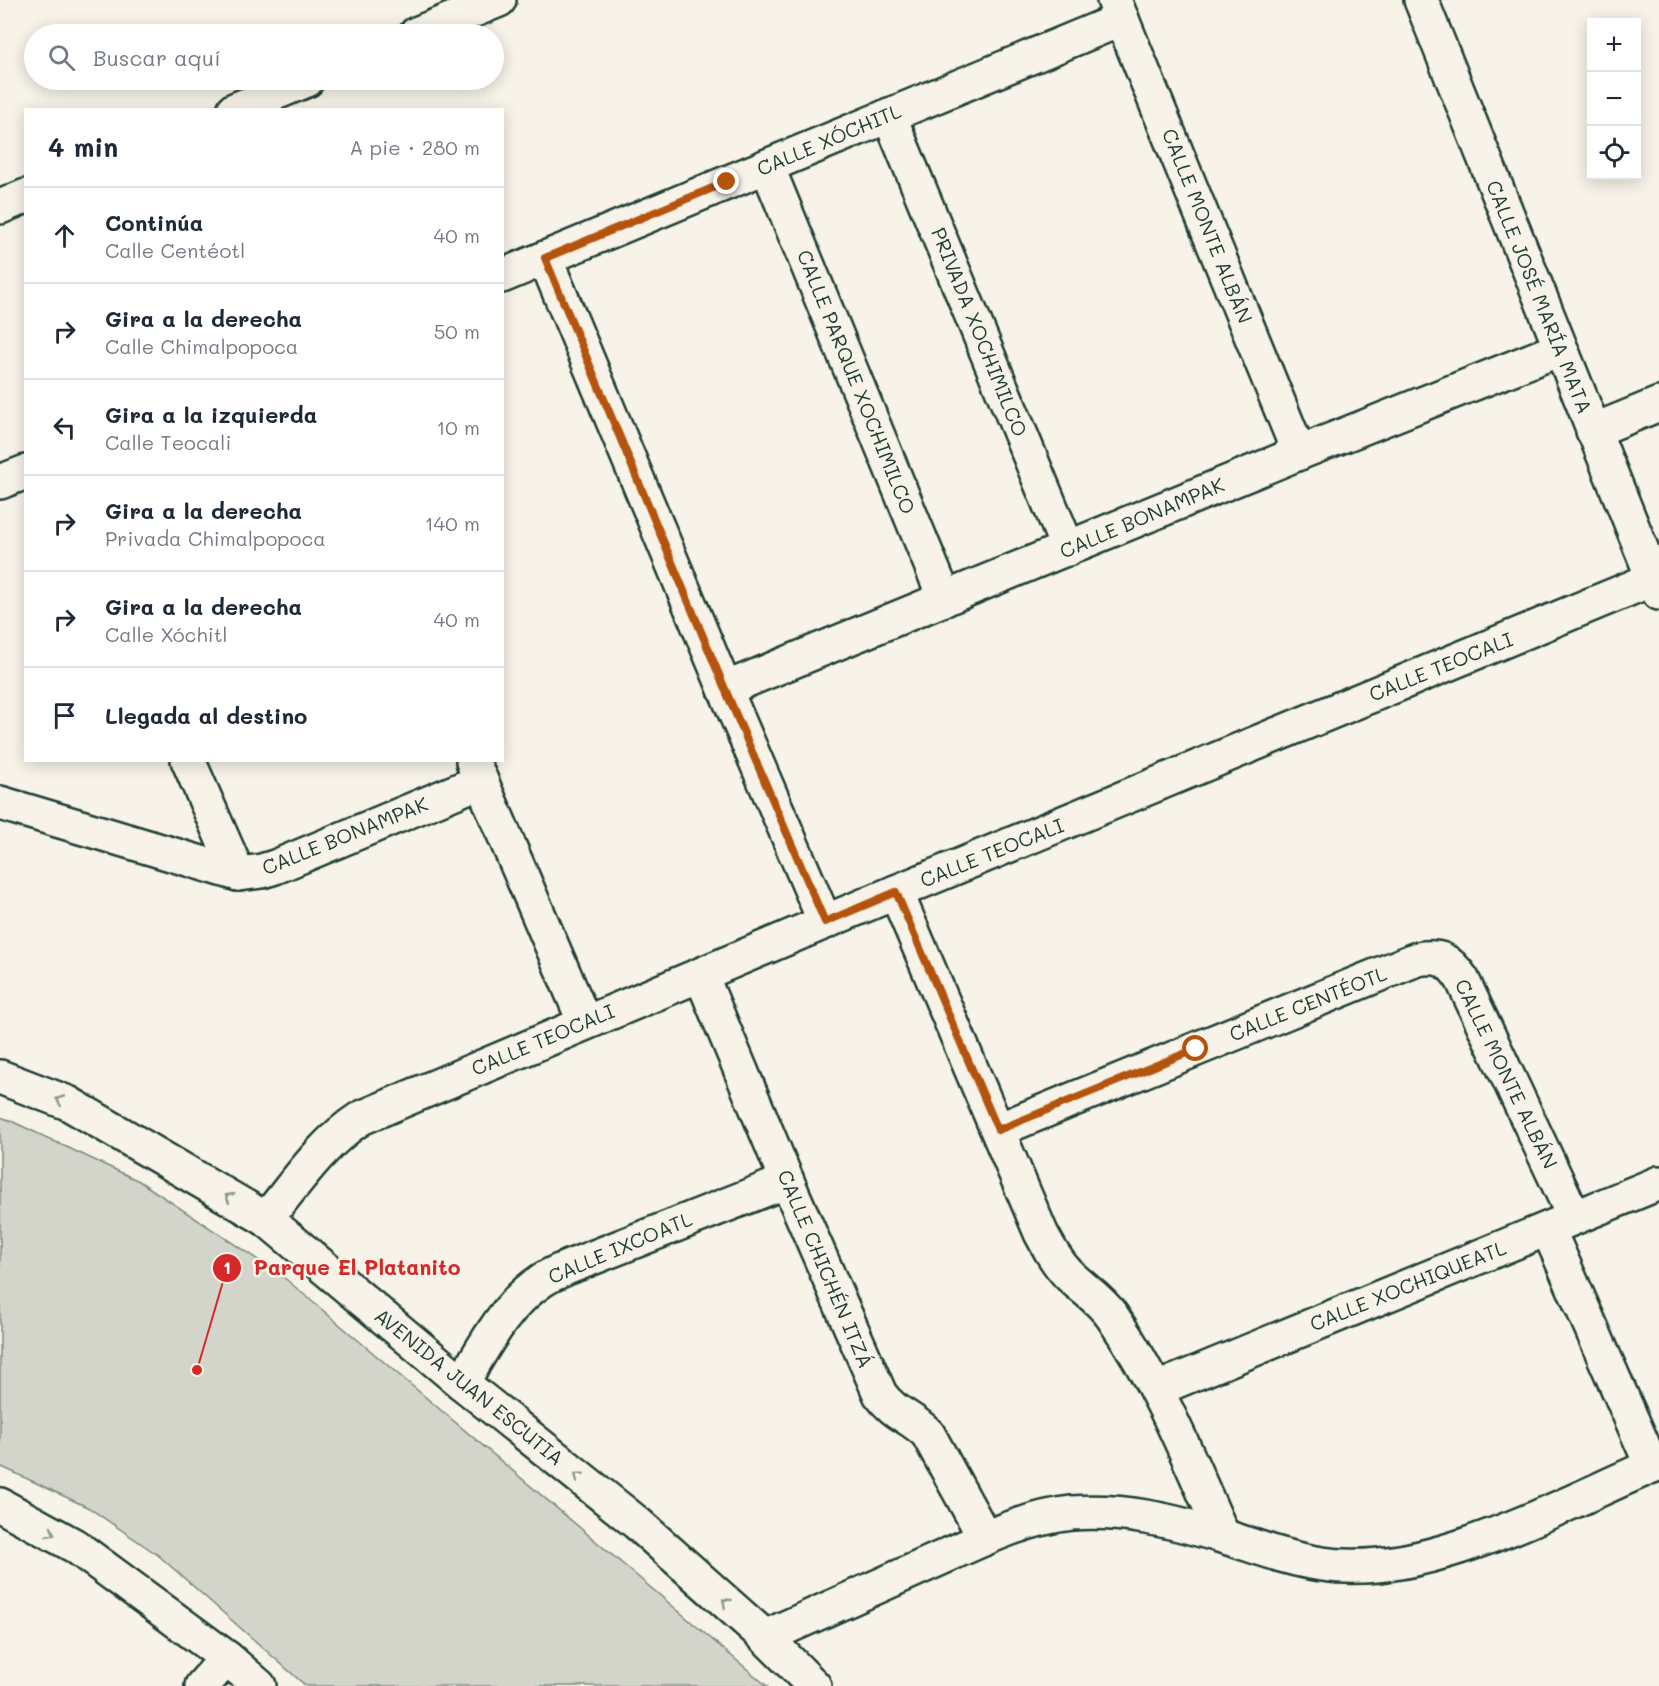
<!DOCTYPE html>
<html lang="es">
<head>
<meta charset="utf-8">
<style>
	body { margin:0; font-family:Mali,sans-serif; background:#f2f2f3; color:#1f2937 }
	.controls { position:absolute; right:18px; top:18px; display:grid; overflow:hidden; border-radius:0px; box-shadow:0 3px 15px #0003 }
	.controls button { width:54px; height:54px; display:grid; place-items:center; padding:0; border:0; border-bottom:2px solid #e0e1e3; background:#fff; color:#1f2937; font:30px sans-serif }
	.stop { position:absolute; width:18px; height:18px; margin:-14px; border:4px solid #b45309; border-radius:50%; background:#fff }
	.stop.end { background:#b45309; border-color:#fff; box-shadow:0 2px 6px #0008 }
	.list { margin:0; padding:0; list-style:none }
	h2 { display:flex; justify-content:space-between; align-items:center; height:78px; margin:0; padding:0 24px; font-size:26px }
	h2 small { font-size:20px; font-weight:400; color:#747a83 }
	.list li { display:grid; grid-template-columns:39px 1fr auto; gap:18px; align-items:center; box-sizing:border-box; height:96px; padding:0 24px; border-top:2px solid #e0e1e3 }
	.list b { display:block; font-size:22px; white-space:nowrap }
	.list p { margin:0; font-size:20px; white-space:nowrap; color:#747a83 }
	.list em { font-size:20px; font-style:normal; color:#747a83 }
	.icon { flex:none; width:33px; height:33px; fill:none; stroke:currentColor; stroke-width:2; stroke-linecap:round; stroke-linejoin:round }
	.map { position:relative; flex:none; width:1659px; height:1686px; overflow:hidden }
	.search { position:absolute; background:#fff; box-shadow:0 3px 15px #0003; left:24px; top:24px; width:480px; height:66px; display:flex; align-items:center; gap:15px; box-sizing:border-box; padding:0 21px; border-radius:33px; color:#747a83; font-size:22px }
	.panel { position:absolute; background:#fff; box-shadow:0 3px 15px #0003; left:24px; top:108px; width:480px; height:654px; border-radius:0px }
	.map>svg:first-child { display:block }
	.green { fill:#d3d5ca; stroke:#79897f; stroke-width:1.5 }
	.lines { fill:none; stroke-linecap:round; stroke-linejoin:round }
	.street-casing { stroke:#1f3d34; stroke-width:38 }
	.secondary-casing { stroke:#1f3d34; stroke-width:38 }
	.primary-casing { stroke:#1f3d34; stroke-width:38 }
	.street { stroke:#f7f3e8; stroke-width:33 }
	.secondary { stroke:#f7f3e8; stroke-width:33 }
	.primary { stroke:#f7f3e8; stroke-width:33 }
	.oneway { stroke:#8b988e }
	.route { stroke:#b45309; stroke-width:8 }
	.labels { text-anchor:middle; stroke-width:5; stroke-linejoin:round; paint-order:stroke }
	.street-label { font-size:20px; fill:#1f3d34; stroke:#f7f3e8 }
	.leader { fill:none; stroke:#d62828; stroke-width:2 }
	.callout-dot { fill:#d62828; stroke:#f7f3e8; stroke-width:2 }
	.mark-label { font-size:18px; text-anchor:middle; font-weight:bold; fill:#fff }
	.callout-label { font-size:21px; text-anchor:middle; font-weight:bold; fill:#d62828; stroke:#f7f3e8; stroke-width:5; stroke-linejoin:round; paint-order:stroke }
</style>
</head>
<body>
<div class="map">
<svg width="1659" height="1686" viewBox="0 0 1659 1686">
	<rect width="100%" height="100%" fill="#f7f3e8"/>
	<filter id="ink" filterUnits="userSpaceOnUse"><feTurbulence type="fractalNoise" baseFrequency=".0167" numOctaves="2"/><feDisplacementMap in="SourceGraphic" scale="12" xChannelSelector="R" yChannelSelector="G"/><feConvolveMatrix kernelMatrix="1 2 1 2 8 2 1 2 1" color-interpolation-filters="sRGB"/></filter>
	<g filter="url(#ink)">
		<path class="green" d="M0,1117L9,1120L139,1181L281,1275L767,1686H306L158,1555L89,1508L0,1466Z"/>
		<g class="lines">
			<defs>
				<g id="street">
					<path d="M1114,0L1299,453"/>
					<path d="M416,34L499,0"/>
					<path d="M234,110L307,80"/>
					<path d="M889,115L1068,549"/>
					<path d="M767,166L945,599"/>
					<path d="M0,207L26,196"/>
					<path d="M545,258L725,689L825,922"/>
					<path d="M502,276L1122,19"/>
					<path d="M1593,431L1659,404"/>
					<path d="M0,482L26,472"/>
					<path d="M725,689L1299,453L1560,349"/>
					<path d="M188,760L238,874"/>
					<path d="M473,762L585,1023"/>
					<path d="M0,803L238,874L262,871L275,867L481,781"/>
					<path d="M896,892L1041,1233C1049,1248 1057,1263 1069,1275C1083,1289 1100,1299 1112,1316C1159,1384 1190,1461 1223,1536"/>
					<path d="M701,975L787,1181L880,1394C895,1415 912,1417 928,1434L985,1538"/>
					<path d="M998,1130L1417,959C1441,955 1449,960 1462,979L1574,1217"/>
					<path d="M266,1219C295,1184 322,1143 361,1118L896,892L1653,579"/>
					<path d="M1548,1229L1652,1466"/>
					<path d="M462,1383C484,1347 504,1306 541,1281C549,1275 560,1271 569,1267L787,1181"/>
					<path d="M1157,1389L1659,1183"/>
					<path d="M765,1637C820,1612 875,1588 930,1563C975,1543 1023,1518 1072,1513C1124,1509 1173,1521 1222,1536C1255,1546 1287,1559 1322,1564C1427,1581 1563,1503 1659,1463"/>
					<path d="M202,1686L227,1658"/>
				</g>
				<path id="secondary" d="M1421,0L1659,593"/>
				<g id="primary">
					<path d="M0,1077L68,1103L266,1219L462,1383L637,1523L765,1637L814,1686"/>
					<path d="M0,1505L75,1546L227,1658L259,1686"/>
				</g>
			</defs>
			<use href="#street" class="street-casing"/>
			<use href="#secondary" class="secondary-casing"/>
			<use href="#primary" class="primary-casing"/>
			<use href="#street" class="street"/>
			<use href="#secondary" class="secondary"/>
			<use href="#primary" class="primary"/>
		</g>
		<defs><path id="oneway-chevron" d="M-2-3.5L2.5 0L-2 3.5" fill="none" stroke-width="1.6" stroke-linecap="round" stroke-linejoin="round" transform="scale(1.5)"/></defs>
		<g class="oneway">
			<use href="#oneway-chevron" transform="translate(60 1100) rotate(-158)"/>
			<use href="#oneway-chevron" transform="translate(229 1197) rotate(-150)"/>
			<use href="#oneway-chevron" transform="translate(578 1476) rotate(-141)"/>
			<use href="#oneway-chevron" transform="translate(51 1533) rotate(29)"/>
			<use href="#oneway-chevron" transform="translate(726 1602) rotate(-139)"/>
		</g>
	</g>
	<g class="lines" filter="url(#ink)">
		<path class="route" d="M727,182L545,258L725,689L825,922L896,892L998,1130L1196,1049"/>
	</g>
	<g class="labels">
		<g class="street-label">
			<text transform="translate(829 140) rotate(-23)" y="7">CALLE XÓCHITL</text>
			<text transform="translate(1207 226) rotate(68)" y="7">CALLE MONTE ALBÁN</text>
			<text transform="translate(1539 297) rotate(68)" y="7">CALLE JOSÉ MARÍA MATA</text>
			<text transform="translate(979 332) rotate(68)" y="7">PRIVADA XOCHIMILCO</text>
			<text transform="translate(856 382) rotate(68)" y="7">CALLE PARQUE XOCHIMILCO</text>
			<text transform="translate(1142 518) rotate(-23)" y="7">CALLE BONAMPAK</text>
			<text transform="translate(1441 667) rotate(-22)" y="7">CALLE TEOCALI</text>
			<text transform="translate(345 836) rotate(-22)" y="7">CALLE BONAMPAK</text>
			<text transform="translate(992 853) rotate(-22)" y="7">CALLE TEOCALI</text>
			<text transform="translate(1308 1004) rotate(-22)" y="7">CALLE CENTÉOTL</text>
			<text transform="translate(543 1040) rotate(-23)" y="7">CALLE TEOCALI</text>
			<text transform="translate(1506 1074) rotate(64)" y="7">CALLE MONTE ALBÁN</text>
			<text transform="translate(620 1248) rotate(-23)" y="7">CALLE IXCOATL</text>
			<text transform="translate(825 1269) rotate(67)" y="7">CALLE CHICHÉN ITZÁ</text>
			<text transform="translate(1408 1286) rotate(-22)" y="7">CALLE XOCHIQUEATL</text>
			<text transform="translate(469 1387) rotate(39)" y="7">AVENIDA JUAN ESCUTIA</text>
		</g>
	</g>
	<path class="leader" d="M197 1370L227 1268"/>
	<g class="callout-dot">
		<circle cx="197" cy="1370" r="6"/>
		<circle cx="227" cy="1268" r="15"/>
	</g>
	<g class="mark-label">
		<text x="227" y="1274">1</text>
	</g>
	<g class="callout-label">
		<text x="357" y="1275">Parque El Platanito</text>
	</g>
</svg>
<div class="controls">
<button>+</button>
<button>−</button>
<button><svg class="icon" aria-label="locate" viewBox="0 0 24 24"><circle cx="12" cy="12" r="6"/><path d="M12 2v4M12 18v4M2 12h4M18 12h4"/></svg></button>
</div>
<div class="stop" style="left:1196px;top:1049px"></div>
<div class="stop end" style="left:727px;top:182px"></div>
<div class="search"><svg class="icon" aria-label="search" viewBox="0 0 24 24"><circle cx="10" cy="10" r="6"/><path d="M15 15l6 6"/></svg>Buscar aquí</div>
<section class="panel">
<h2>4 min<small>A pie · 280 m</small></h2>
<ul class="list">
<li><svg class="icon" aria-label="ahead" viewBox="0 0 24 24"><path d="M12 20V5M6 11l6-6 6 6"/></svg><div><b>Continúa</b><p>Calle Centéotl</p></div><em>40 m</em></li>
<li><svg class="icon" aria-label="right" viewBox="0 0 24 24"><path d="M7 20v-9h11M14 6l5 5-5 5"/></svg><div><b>Gira a la derecha</b><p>Calle Chimalpopoca</p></div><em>50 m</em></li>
<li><svg class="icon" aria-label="left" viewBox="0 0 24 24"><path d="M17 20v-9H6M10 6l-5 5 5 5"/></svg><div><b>Gira a la izquierda</b><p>Calle Teocali</p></div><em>10 m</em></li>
<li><svg class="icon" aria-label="right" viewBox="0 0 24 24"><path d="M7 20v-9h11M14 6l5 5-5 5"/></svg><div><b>Gira a la derecha</b><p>Privada Chimalpopoca</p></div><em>140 m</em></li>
<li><svg class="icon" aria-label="right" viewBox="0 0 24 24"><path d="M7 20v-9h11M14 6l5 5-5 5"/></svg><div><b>Gira a la derecha</b><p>Calle Xóchitl</p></div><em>40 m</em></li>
<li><svg class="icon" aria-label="arrive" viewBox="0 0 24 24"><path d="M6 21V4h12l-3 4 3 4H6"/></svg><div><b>Llegada al destino</b></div></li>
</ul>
</section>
</div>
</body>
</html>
